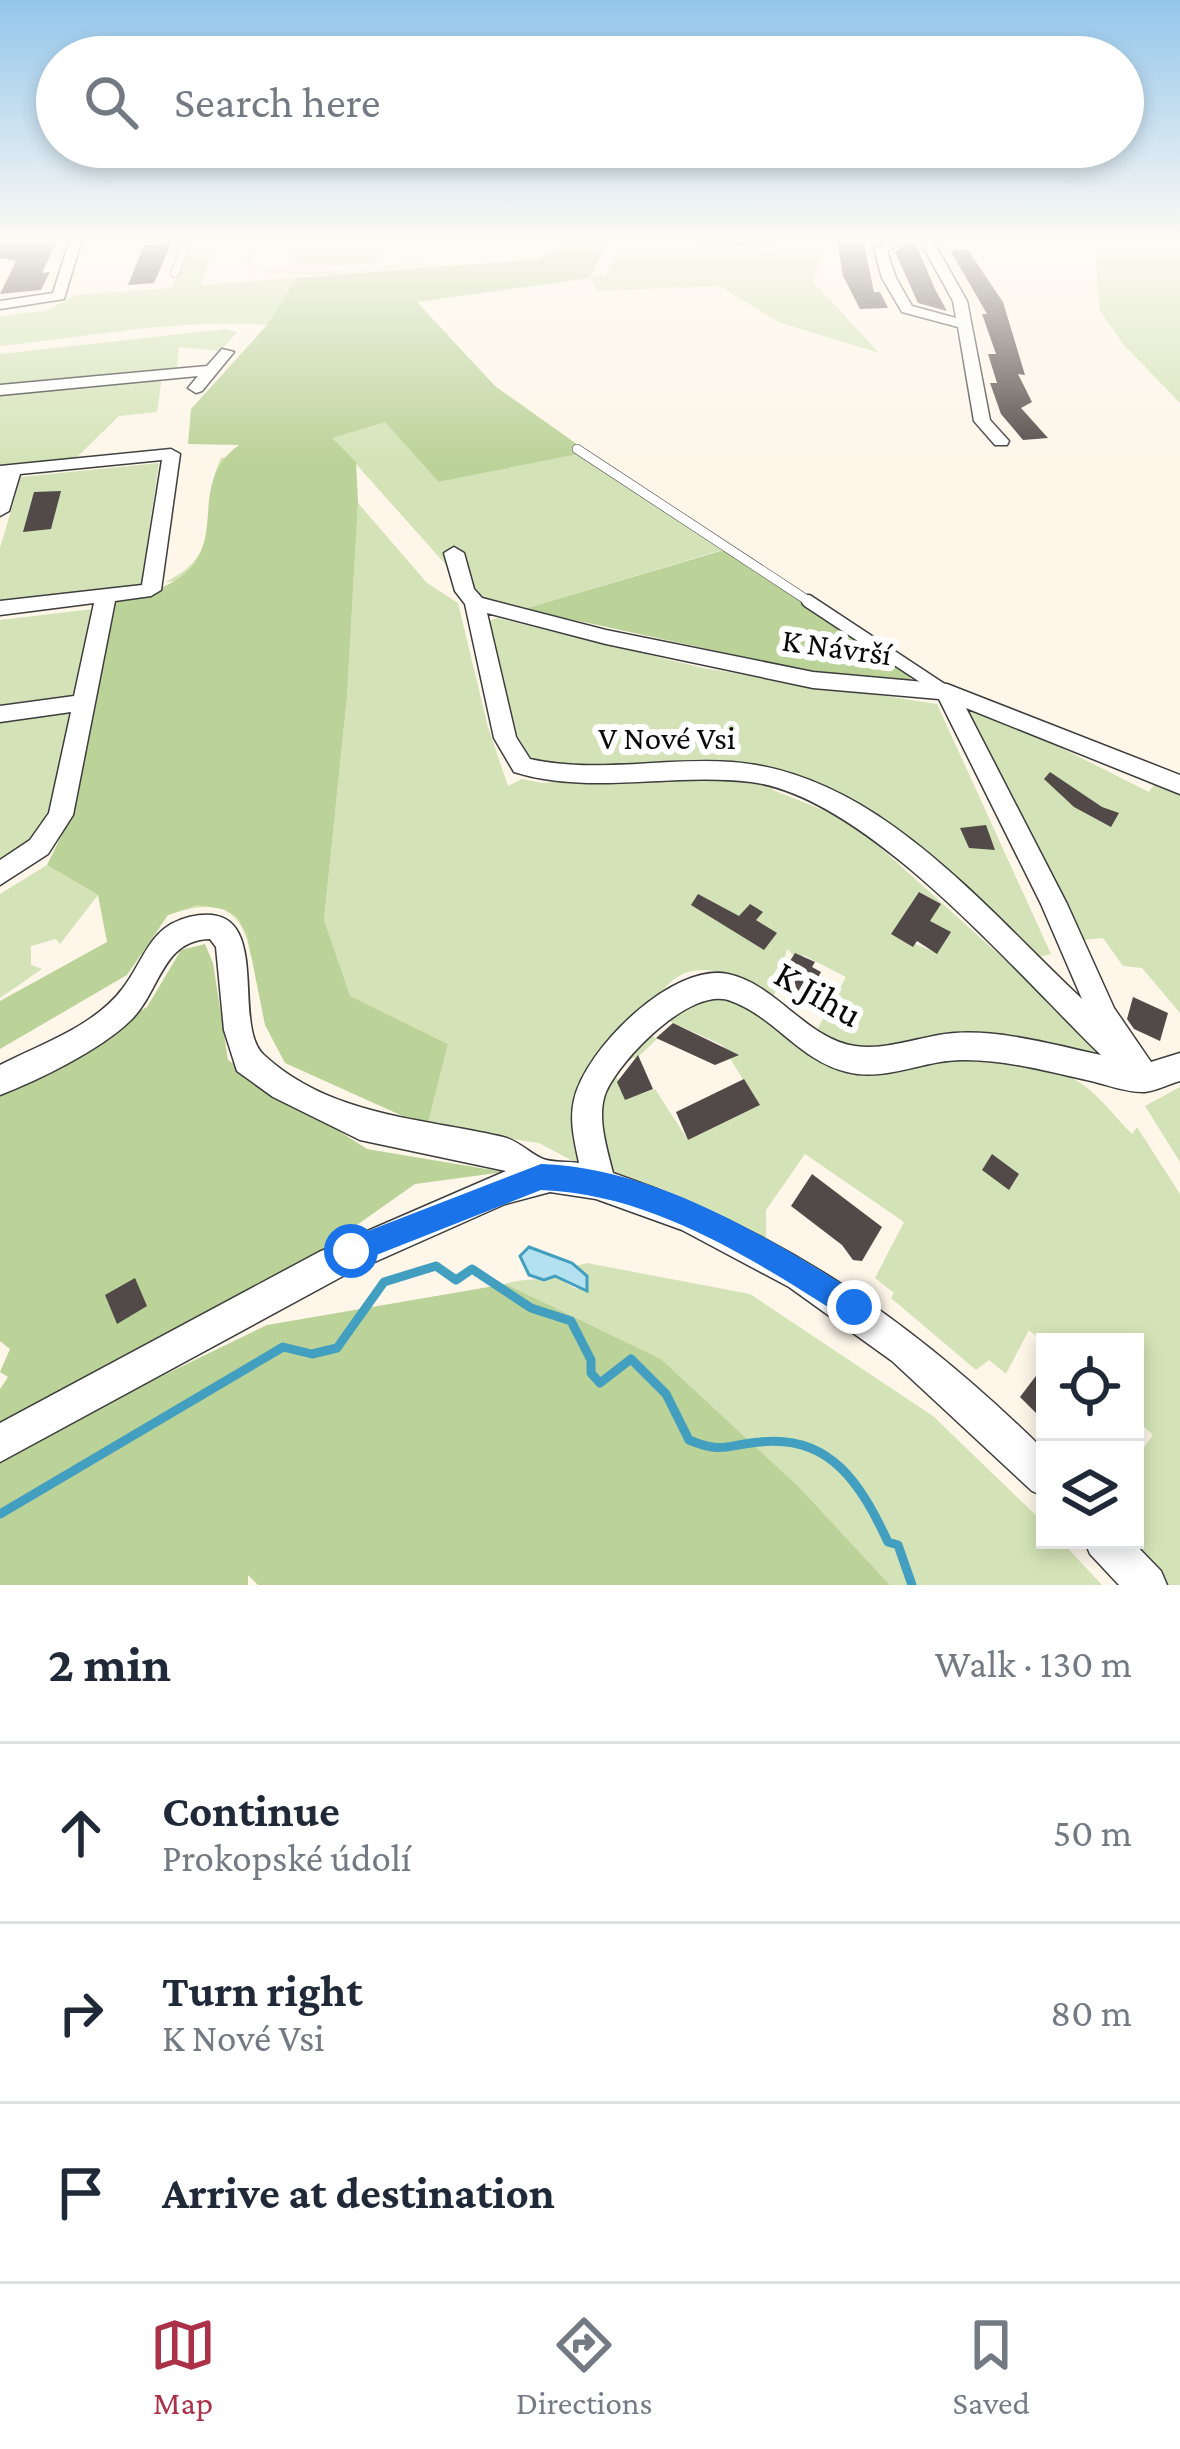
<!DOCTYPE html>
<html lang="en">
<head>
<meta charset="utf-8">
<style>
	body { margin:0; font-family:"Crimson Pro",serif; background:#f6f6f7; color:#1f2937 }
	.controls { position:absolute; right:36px; bottom:36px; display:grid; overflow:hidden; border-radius:0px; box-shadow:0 6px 18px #0003 }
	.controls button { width:108px; height:108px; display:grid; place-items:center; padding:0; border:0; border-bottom:3px solid #e0e1e3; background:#fff; color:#1f2937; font:60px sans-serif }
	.stop { position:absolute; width:36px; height:36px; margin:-27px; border:9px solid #1a73e8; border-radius:50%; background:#fff }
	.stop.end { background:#1a73e8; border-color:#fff; box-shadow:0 3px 12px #0008 }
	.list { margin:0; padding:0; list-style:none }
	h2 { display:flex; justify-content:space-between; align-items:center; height:156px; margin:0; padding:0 48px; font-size:51px }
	h2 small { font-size:39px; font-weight:400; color:#747a83 }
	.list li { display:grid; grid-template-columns:78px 1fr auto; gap:36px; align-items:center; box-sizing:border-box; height:180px; padding:0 48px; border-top:3px solid #e0e1e3 }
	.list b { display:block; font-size:45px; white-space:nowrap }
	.list p { margin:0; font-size:39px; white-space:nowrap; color:#747a83 }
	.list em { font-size:39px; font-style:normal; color:#747a83 }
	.icon { flex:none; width:66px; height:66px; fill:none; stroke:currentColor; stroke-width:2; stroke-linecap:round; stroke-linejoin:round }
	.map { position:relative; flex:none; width:1180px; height:1585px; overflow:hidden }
	.search { position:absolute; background:#fff; box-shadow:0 6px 18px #0003; left:36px; right:36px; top:36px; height:132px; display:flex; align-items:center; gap:30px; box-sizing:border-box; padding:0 42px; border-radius:66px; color:#747a83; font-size:45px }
	.sheet { height:696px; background:#fff }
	nav { display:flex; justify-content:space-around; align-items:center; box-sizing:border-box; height:168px; border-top:3px solid #e0e1e3; background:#fff; font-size:33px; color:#747a83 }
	nav a { display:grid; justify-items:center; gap:6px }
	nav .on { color:#ab3149 }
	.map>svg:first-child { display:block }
	.green { fill:#d4e3b7; fill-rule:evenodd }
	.forest { fill:#bbd298 }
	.pitch { fill:#e4ebc8 }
	.water { fill:#b3e1ef; stroke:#429fbf; stroke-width:3 }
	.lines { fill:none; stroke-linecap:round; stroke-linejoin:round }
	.stream { stroke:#429fbf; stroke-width:9 }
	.building { fill:#514a48 }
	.service-far2-casing { stroke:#3d3d3d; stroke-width:9 }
	.service-far1-casing { stroke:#3d3d3d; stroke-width:10 }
	.service-casing { stroke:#3d3d3d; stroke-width:15 }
	.minor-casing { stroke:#3d3d3d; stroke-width:3 }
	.service-far2 { stroke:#fff; stroke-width:8 }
	.service-far1 { stroke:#fff; stroke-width:9 }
	.service { stroke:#fff; stroke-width:12 }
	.minor { fill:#fff; fill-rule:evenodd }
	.route { fill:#1a73e8 }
	.labels { text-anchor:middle; stroke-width:12; stroke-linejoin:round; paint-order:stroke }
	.street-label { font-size:33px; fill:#0a0a0a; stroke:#fff }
	.near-street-label { font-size:39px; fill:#0a0a0a; stroke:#fff }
</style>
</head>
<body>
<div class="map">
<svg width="1180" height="1585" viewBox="0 0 1180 1585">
	<rect width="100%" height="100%" fill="#fdf6e9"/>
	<g class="green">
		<path d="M193,239H216L201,285L296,278L267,325C179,318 88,337 0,346V316L45,311L75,295L172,288Z"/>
		<path d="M624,239H681L775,253L783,239H829L813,281L879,353L778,322L720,286L598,291L590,278L606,275Z"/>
		<path d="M1094,239H1180V403L1123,344L1100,311Z"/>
		<path d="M226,329L237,332L220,351L179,347L177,368L0,385V354Z"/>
		<path d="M162,377L157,412L119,416L76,458L0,466V393Z"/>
		<path d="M385,421L440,482L576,454L722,550L524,609L480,603L356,464L251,957C242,904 215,899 168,915L210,580L165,582C228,553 197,508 221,458L331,438Z"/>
		<path d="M159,463L141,585L0,601V548L21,477Z"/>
		<path d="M358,503L427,583L458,603L488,727L508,786L522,779L543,783L664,770L774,781L773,790L833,814L871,839L1096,1042L1102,1056L1093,1059C1047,1050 1000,1036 954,1036C902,1037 859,1077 813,1037L846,977L803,955L799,961L787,949L784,961L788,964L772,999C745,979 696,952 666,987C657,998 651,1017 645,1031L657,1039L639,1056L612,1066L626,1099L655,1089L688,1140L759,1106L722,1045L667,1020L685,990C760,964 779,1051 839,1068C868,1076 900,1063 929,1057C974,1046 1040,1056 1079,1082C1099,1095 1115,1117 1132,1134L1137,1127L1180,1194V1585H1166L1123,1540H1135V1449L1140,1453L1153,1435L1135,1418V1342L1045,1344L1029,1330L1006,1374L989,1360L976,1370L891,1298L894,1293L875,1278L904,1222L805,1154L766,1210V1238L571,1160L539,1143L427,1127L448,1044L349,996L324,920L347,697ZM920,892L940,904L923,931L932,936L939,926L950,933L937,953L892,934Z"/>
		<path d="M93,609L76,697L0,707V620Z"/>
		<path d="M498,618L703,668L937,704L1051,954L1034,958L872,816L718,763L574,767L531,758L511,725L486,621Z"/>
		<path d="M969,708L986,710L1149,792L1157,780L1180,790V1013L1142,968L1123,966L1103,938L1073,941L965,713Z"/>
		<path d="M73,712L48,825L0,868V722Z"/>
		<path d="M47,865L98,895L60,944L56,939L31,946V965L42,969L0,998V894Z"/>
		<path d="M1180,1087V1162L1145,1106Z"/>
		<path d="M587,1263L750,1294L933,1416L1045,1524V1540H1060L1102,1585H890L798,1486L661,1359L506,1284C525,1277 539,1282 555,1276L576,1289L589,1283L576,1266Z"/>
	</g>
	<g class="forest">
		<path d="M567,239H609L590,278L417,302L495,386L588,452L439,482L385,422L332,438L356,462L358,503L347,697L324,920L350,996L448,1044L427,1127L285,1063L265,1025L247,935L237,917L224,909L197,905L168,915L127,975L0,1049V1001L107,942L98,895L47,865L74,810L115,601C261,574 171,494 239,445L188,444L191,409L267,325L296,278L539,259L567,245Z"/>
		<path d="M724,550L917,669L908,682L813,672L524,609Z"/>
		<path d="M205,944L213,963L228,1060L367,1149L504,1172L415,1184L266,1289L0,1426V1389L8,1377L0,1372L10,1349L0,1341V1096L147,1007L181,950Z"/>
		<path d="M506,1284L661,1359L798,1486L890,1585H258L248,1575V1585H0V1462L41,1435L267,1325Z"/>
	</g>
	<path class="pitch" d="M248,239H387L382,242L380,264L289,267L295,245L305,242L275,245L253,257L255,265C282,277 396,273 419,255L415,244L399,239L420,241L428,252C407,277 270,283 245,263L247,254L261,245L246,244Z"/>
	<path class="water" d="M529,1247L572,1263L587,1276V1291L555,1276L544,1280L529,1275L520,1256Z"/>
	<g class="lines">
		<path class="stream" d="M0,1514L283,1347L312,1354L337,1348L384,1282L436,1266L456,1280L472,1269L531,1308L571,1321L591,1360V1373L600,1383L631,1359L666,1394L689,1440C723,1454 726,1445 760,1442C831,1434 861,1485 888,1542L898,1545L912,1585"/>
	</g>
	<g class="building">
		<path d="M0,239H58L42,273L50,272L41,290L0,294L16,261L0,258Z"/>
		<path d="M837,239H863L874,292H880L888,308L860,309L843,276Z"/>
		<path d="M914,240L935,289L947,311L918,303L895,252Z"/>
		<path d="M171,244L154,283L128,285L144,245Z"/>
		<path d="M950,250H968L1003,302L1025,375L1018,374L1032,402L1021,408L1048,438L1023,440L1001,414L990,383H997L988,354H996L982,314H987Z"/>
		<path d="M61,491L51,529L23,532L34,492Z"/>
		<path d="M1050,772L1102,807L1119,813L1111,827L1074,807L1044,779Z"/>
		<path d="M986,825L995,850L969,848L960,828Z"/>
		<path d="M919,892L941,904L930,921L951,932L937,954L917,941L913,947L891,934Z"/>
		<path d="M698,894L739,916L750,904L763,912L756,920L777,933L764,950L691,905Z"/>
		<path d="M795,953L815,962L812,967L821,972L808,996L778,980Z"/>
		<path d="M1133,997L1168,1013L1160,1041L1134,1029L1127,1019Z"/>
		<path d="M673,1023L739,1055L715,1065L656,1038Z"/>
		<path d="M638,1055L653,1089L625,1100L617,1082Z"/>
		<path d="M744,1079L760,1105L688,1140L676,1112Z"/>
		<path d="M992,1154L1019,1174L1009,1190L982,1170Z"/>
		<path d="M812,1174L882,1227L862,1261L853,1260L842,1245L791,1206Z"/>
		<path d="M135,1278L147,1306L117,1324L105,1295Z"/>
		<path d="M1045,1364V1422L1020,1397Z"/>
	</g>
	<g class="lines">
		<defs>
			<g id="service-far2">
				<path d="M733,239H773"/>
				<path d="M175,273L187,239"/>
			</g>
			<path id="service-far1" d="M577,449L813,604"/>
			<path id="service" d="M808,601L946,692"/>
			<g id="minor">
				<path d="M70,239H82L64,299L0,309V301L53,293Z"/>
				<path d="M892,239H910L887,251L896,278L912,306L956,318L953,301L919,239H932L967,301L990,420L1009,441L1007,445H995L974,421L958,327L902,312L882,278L874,249Z"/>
				<path d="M222,349L234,352L202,391L196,393L188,388L198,376L0,395V385L207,366Z"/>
				<path d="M171,449L180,454L161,590L151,596L115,601L73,815L48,854L0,885V860L30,840L49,813L71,712L0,722V706L74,696L94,603L0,615V601L142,585L162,460L20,474L9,511L0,516V466Z"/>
				<path d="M454,547L464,553L474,589L482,598L606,630L813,672L947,684L1180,775V794L966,708L1067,904L1114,1008L1151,1062L1180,1053V1081C1169,1084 1156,1091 1145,1092C1129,1093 1107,1085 1091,1081C1050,1072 1007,1060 965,1060C925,1059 887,1082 847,1072C800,1061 775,1017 731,1001C692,985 621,1058 606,1092C596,1116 607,1149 613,1173C785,1232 916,1324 1045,1451V1497L1032,1491L892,1361L789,1287L682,1230L596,1199L550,1192L505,1204L343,1276L0,1462V1423L319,1252L506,1171L360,1140L273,1097L237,1071L224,1030L216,947L210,939C161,940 160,993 130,1021C100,1050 39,1080 0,1095V1065C41,1044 95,1026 123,988C145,959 149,927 189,917C278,896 229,1024 264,1055C330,1116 421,1118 503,1137C519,1141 529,1153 543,1159C553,1163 568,1161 579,1163C575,1143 569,1121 574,1100C585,1049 673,962 728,974C778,985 806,1039 855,1046C889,1051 922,1035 955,1033C1004,1030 1054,1045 1101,1055C1017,974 868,797 751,782C672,772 591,796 514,772L494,738L465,604L455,591L444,553ZM487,613L606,644L813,688L939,699L1041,904L1082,999C983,906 877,773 732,762C664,757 597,774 530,759L516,737Z"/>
				<path d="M1084,1540H1131L1161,1571L1167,1585H1119L1090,1554Z"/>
			</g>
		</defs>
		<use href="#service-far2" class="service-far2-casing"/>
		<use href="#service-far1" class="service-far1-casing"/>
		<use href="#service" class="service-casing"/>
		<use href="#minor" class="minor-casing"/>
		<use href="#service-far2" class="service-far2"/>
		<use href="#service-far1" class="service-far1"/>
		<use href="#service" class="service"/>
		<use href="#minor" class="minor"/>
	</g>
	<linearGradient id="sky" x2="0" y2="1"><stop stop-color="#93c6eb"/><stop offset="0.52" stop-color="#fefbf5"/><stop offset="1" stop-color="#fefbf5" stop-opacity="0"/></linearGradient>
	<rect width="1180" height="461" fill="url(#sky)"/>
	<path class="route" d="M541,1164C658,1168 767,1237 863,1297L868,1307L863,1317L854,1321L844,1317C752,1259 653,1194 541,1190L351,1265L342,1261L338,1251L342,1241Z"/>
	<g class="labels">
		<g class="street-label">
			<text transform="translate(837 646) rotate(8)" y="12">K Návrší</text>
			<text x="667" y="749">V Nové Vsi</text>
		</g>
		<g class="near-street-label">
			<text transform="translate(819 993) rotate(30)" y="14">K Jihu</text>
		</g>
	</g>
</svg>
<div class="controls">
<button><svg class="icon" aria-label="locate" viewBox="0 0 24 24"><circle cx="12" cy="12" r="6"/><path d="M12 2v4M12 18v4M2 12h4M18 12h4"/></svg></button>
<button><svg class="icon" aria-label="layers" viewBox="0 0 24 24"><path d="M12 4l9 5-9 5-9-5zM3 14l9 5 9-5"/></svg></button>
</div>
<div class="stop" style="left:351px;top:1251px"></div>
<div class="stop end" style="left:854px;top:1307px"></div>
<div class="search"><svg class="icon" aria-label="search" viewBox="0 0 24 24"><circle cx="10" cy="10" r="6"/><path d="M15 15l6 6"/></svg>Search here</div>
</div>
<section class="sheet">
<h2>2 min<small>Walk · 130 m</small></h2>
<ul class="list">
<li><svg class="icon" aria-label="ahead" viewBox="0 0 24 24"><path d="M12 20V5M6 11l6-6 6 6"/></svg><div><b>Continue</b><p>Prokopské údolí</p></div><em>50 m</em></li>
<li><svg class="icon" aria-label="right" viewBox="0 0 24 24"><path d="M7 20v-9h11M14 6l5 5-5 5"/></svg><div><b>Turn right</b><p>K Nové Vsi</p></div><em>80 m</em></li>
<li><svg class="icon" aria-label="arrive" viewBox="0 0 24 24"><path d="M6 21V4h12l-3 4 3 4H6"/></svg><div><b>Arrive at destination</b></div></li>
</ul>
</section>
<nav>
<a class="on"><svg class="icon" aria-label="map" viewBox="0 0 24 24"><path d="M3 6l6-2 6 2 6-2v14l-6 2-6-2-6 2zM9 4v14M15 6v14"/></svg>Map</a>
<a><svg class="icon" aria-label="directions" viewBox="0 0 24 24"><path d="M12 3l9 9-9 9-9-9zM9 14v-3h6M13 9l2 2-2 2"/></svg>Directions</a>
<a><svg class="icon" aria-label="saved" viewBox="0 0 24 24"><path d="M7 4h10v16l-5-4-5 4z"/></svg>Saved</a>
</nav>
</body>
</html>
